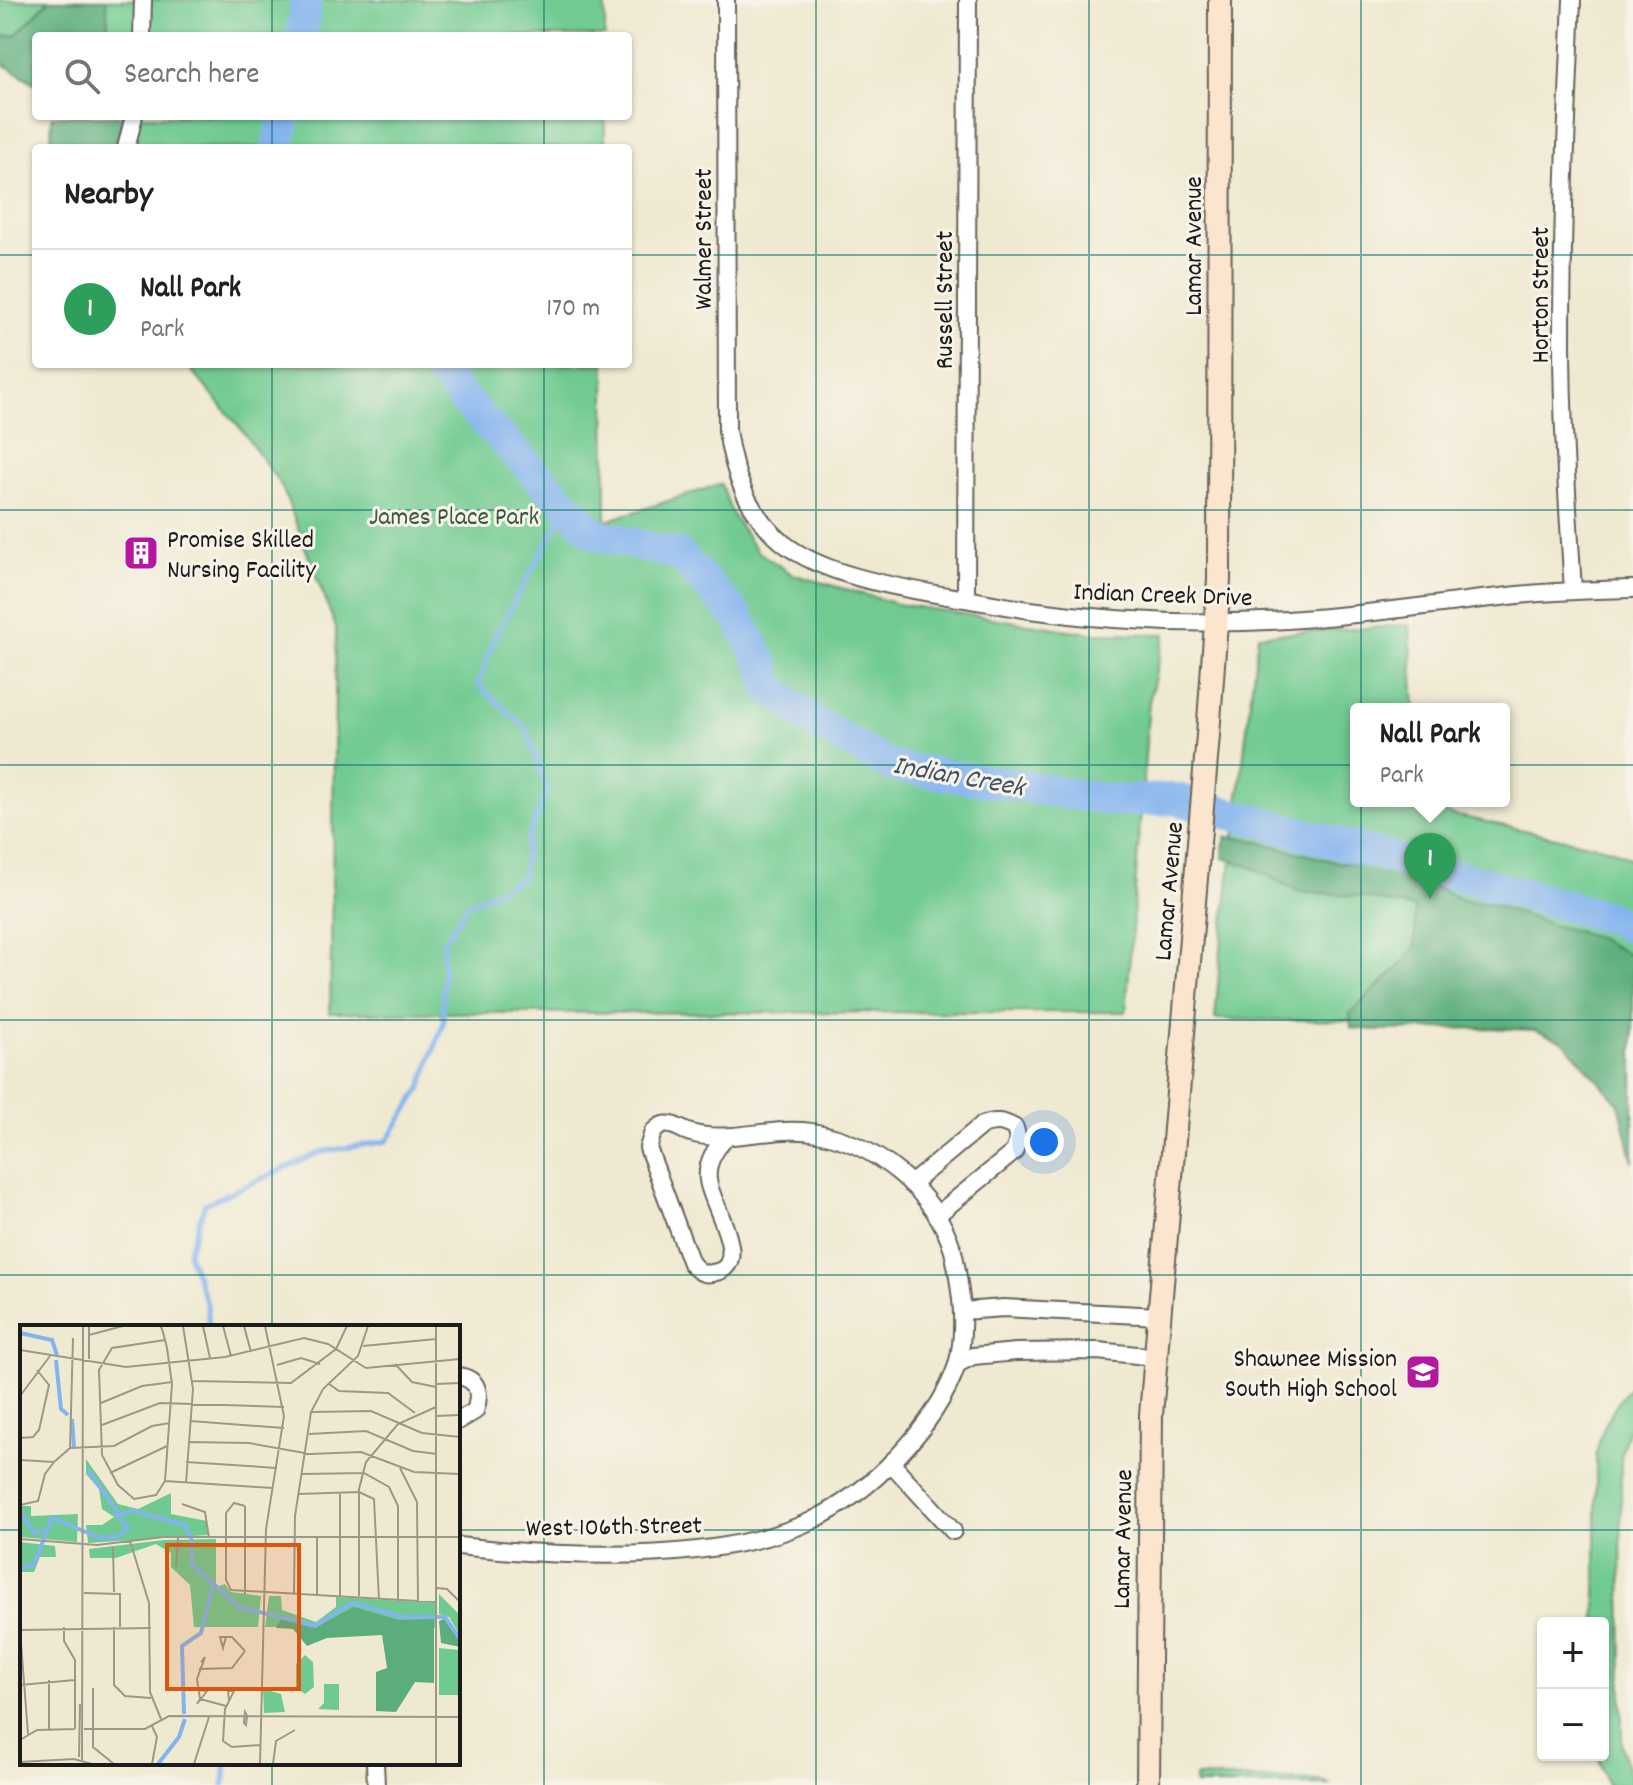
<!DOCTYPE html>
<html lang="en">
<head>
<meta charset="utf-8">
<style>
	body { margin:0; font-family:Dekko,sans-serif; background:#f6f6f6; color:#202124 }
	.controls { position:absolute; right:24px; bottom:24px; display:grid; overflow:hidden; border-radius:8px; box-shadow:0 2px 6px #0004 }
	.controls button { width:72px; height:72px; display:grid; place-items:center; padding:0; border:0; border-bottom:2px solid #e0e0e0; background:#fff; color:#202124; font:40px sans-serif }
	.you { position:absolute; left:1044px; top:1142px; width:28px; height:28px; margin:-20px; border:6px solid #fff; border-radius:50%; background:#1a73e8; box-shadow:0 0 0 12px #1a73e833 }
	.badge { display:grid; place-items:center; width:52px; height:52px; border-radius:50%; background:#111827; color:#fff; font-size:26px; font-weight:700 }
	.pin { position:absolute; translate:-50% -66px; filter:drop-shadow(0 2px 4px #0008) }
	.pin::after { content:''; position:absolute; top:42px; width:28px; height:24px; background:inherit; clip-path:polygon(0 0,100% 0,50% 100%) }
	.popup { position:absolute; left:1350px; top:703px; width:160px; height:104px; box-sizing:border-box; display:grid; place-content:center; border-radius:8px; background:#fff; filter:drop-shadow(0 2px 6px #0005); font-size:26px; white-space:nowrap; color:#757577 }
	.popup b { font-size:30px; color:#202124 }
	.popup::after { content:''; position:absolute; left:50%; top:100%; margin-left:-16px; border:16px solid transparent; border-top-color:#fff }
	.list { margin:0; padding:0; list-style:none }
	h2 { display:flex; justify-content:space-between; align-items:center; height:104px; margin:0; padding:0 32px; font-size:34px }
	h2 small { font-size:26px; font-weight:400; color:#757577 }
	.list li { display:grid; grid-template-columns:52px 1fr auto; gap:24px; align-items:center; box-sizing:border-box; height:120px; padding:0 32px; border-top:2px solid #e0e0e0 }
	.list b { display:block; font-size:30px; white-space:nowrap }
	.list p { margin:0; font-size:26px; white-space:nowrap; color:#757577 }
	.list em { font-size:26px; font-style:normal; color:#757577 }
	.icon { flex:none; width:44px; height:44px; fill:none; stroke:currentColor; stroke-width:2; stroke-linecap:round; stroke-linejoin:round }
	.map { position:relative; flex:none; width:1633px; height:1785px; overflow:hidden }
	.search { position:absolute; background:#fff; box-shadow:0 2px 6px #0004; left:32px; top:32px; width:600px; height:88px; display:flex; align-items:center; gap:20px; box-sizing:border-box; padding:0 28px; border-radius:8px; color:#757577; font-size:30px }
	.panel { position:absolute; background:#fff; box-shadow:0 2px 6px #0004; left:32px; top:144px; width:600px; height:224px; border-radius:8px }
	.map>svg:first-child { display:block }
	.green { fill:#6fca91; stroke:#467356; stroke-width:2 }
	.forest { fill:#5bae7b; stroke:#3c654c; stroke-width:2 }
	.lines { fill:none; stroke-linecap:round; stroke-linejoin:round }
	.stream { stroke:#83b4ef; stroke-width:5 }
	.river { stroke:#83b4ef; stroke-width:32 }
	.street-casing { stroke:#66645b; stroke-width:20 }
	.secondary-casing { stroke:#66645b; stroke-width:26 }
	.street { stroke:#fff; stroke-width:16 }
	.secondary { stroke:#fce5cf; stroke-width:22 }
	.grid { fill:none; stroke:#0f766e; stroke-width:2; stroke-opacity:0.55 }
	.labels { text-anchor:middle; stroke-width:6; stroke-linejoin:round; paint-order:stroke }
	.street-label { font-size:26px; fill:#1c1c1c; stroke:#f7f3e8 }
	.park-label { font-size:26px; fill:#395945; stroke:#f7f3e8 }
	.poi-label { font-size:26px; fill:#1c1c1c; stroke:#f7f3e8; text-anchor:start }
	.water-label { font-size:28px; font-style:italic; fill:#405166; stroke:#f7f3e8 }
	.inset-river { fill:none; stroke:#83b4ef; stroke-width:4 }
	.inset-road { fill:none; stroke:#9b9789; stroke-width:2 }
	.view { fill:#de560d; fill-opacity:0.15; stroke:#de560d; stroke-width:4 }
	.inset-edge { fill:none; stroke:#1c1c1c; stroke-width:4 }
</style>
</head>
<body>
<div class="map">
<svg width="1633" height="1785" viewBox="0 0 1633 1785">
	<rect width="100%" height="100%" fill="#f7f3e8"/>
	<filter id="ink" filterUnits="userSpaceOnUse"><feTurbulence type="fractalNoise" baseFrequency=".0125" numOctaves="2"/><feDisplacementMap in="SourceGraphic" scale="16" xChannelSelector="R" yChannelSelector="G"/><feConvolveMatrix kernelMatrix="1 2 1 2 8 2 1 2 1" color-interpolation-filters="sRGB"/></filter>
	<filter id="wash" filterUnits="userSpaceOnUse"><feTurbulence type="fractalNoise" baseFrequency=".006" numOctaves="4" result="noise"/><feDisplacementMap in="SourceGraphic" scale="32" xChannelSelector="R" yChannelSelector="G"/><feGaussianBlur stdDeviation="1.8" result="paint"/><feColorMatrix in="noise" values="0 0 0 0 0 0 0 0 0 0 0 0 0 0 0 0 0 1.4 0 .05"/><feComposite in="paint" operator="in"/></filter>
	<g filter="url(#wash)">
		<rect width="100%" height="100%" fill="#f0e9d1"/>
		<g class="green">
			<path d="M0,0H605V36H36V84L0,62Z"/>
			<path d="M52,116H605V148H51Z"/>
			<path d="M186,364H605L606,521L721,484L732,514L757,551L792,574L897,604L1089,633L1165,634L1149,702L1126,1012L330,1013L336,628L282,487L242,430Z"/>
			<path d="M1410,625L1415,709H1356V801H1421L1422,808L1611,849L1633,860V1101L1561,1023L1215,1019L1222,938L1258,635Z"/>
			<path d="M1633,1384V1421L1626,1436L1621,1458L1622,1743L1626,1765L1633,1785H1607L1601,1769L1598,1755H1603V1623H1596V1456C1600,1427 1613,1405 1633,1384Z"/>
			<path d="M1195,1777L1323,1781L1330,1785H1195Z"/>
		</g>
		<g class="forest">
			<path d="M49,0H106L109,36H36V84L0,62V37L16,35Z"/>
			<path d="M52,116H125L124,122L114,148H51Z"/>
			<path d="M1226,837L1247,839L1331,861L1381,868L1418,879L1465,901L1492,904L1552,925L1593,936L1633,956V1163L1619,1104L1563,1041L1534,1030L1487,1028L1378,1030L1351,1028L1350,1013L1405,961L1415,946V908L1357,896L1297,891L1249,866L1223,858V847Z"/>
		</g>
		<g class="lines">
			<g class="stream">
				<path d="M209,1327L207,1305L188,1253L205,1204L321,1152L387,1141L421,1088L443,1023V943L468,904L522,878L527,840L547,791L527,729L478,685L494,638L568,506"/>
				<path d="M224,1785L226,1763"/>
			</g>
			<g class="river">
				<path d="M302,36L306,0"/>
				<path d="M277,148L285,116"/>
				<path d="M436,364L459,395L595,534L680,555L737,616L764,666L770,688L808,718L890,766L1118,801L1176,799L1611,918L1633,929"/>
			</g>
		</g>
	</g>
	<g filter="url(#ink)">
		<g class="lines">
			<defs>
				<g id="street">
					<path d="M726,0L727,431C734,475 747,512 782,542C822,575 896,587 947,596C975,600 1002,606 1030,610C1123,623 1220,626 1314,618C1382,613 1450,602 1518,595C1556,591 1595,590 1633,589"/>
					<path d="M1572,0C1567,114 1562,227 1562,341C1562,424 1568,508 1573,591"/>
					<path d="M142,36L143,0"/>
					<path d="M126,148L134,116"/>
					<path d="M966,599L968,0"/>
					<path d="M911,1184L982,1125C995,1120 1003,1121 1015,1128L1018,1140L1014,1152L937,1215"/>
					<path d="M962,1311L1004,1308L1159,1316"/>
					<path d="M957,1364L973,1356L1016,1352L1098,1351L1156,1357"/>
					<path d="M458,1376C479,1379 481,1394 475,1411L458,1421"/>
					<path d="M891,1463L953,1531"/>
					<path d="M458,1546C561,1557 716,1565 811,1521C870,1493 936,1427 957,1365C963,1344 963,1320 961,1299C959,1283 957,1267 953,1251C935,1190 873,1142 812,1132C785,1128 760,1134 733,1136C720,1137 704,1137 691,1133C682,1131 673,1122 663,1125C659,1126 656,1129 653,1132L648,1148L691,1263C697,1270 702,1275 712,1273C755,1267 710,1203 708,1180C706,1162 716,1147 728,1136"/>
					<path d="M375,1763L376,1785"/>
				</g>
				<path id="secondary" d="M1148,1785L1151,1415L1208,735L1219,580L1220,0"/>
			</defs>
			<use href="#street" class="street-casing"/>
			<use href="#secondary" class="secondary-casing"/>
			<use href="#street" class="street"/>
			<use href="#secondary" class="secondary"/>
		</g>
	</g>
	<path class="grid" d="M272,0V36M544,0V36M816,0V1785M1089,0V1785M1361,0V1785M272,116V148M544,116V148M0,255H36M628,255H1633M272,364V1327M544,364V1785M0,510H1633M0,765H1633M0,1020H1633M0,1275H1633M0,1530H22M458,1530H1633M272,1763V1785"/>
	<defs>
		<symbol id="building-square" viewBox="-11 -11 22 22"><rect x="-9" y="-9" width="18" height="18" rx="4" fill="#b5179e" stroke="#f7f3e8"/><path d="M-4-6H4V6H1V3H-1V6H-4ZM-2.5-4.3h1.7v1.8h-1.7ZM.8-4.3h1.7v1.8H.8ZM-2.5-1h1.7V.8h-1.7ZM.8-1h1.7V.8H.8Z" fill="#fff"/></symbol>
		<symbol id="school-square" viewBox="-11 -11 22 22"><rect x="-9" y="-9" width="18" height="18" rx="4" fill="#b5179e" stroke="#f7f3e8"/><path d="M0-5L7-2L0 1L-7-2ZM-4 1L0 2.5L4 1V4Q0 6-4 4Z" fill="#fff"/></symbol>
	</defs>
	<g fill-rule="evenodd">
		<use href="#building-square" x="121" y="533" width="40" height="40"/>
		<use href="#school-square" x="1403" y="1352" width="40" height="40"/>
	</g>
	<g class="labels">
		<g class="street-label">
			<text transform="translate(702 239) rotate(-90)" y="9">Walmer Street</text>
			<text transform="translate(1192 246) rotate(-90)" y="9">Lamar Avenue</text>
			<text transform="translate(1539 295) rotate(-90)" y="9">Horton Street</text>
			<text transform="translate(943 300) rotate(-90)" y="9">Russell Street</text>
			<text transform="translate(1163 593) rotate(2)" y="9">Indian Creek Drive</text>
			<text transform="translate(1167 891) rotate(-85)" y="9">Lamar Avenue</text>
			<text transform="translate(614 1525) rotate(-1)" y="9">West 106th Street</text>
			<text transform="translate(1121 1539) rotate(-89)" y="9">Lamar Avenue</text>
		</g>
		<g class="park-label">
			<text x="454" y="524">James Place Park</text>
		</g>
		<g class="poi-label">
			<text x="167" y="547">Promise Skilled<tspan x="167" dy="30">Nursing Facility</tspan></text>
			<text x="1397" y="1366" text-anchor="end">Shawnee Mission<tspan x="1397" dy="30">South High School</tspan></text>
		</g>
		<g class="water-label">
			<text transform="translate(959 774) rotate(10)" y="10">Indian Creek</text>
		</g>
	</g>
	<g transform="translate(20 1325)">
		<rect width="440" height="440" fill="#f0e9d1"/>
		<path d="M66,134L98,179L118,184L151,168V189L187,196L188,210L68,218L66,200H82L94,192L82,184L79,164L66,149ZM0,181H11V191L58,189L57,217L0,212ZM196,214V262L205,259L211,267L241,271L238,302H174L170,260L151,242V228L136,219L96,233H70L69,224L144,215ZM0,217L35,221L36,232H20L14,247H0ZM419,269L440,290V310L429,292L419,289ZM249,271H261L262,285L296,297L316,282V272L415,278V303L245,302ZM419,323L440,325V370H419ZM285,330L293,337L294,362L285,369L276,363V339ZM304,359H319V385L298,384L304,378ZM243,364L261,369L265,387L244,388Z" fill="#6fca91"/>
		<path d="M334,282L379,295L414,294V358L395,357L376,387L356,386V347L367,343L362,310L307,313L287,321L273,304L256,303L261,294L246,289L295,302ZM424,294L440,315V322L421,318L419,296Z" fill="#5bae7b"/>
		<path class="inset-river" d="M0,8L32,15L37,30M36,35L41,84L48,90M52,94L54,122M68,145L99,189M0,187L15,208L23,206M0,243L14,240L32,193L78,212H97L108,202L97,190L114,186L165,200L172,216V239L219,282L295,301L332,278L382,292H425L440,314M164,389L162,321L181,308L193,261M138,439L159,412L165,394"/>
		<path class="inset-road" d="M140,1L142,4L144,11L147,23L152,59L145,156L136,170L114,174L98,160L82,130L79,45L92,23L145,15M163,1L173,64L166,158M183,1L190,33M203,1L211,31M224,1L231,27M69,10L103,1M343,21L416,14M0,25L106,42L205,32L284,13L308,19L346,43L440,34M69,34V1M375,39L392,57L416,62M257,40L281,33L300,39M172,56L271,58L316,24L327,1M309,59L319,66L368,68L395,88M416,59L440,58M0,71L30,31M81,78L122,61L152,57M292,87L351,86L402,108L440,112M416,91L440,90M171,96L264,103M82,100L140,78L264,82M289,109L346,106L393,126L417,129M0,113L13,112L19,105L29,60L17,45M168,117L229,118L290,129L341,127L394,147L440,149M50,123L53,13M0,135L34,137L50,123L94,121L132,101L150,98M166,137L257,143M380,143L397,177L398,277M90,148L147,121M282,149L344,148L369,162L378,181V277M145,156L253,163M320,167V271M278,169L339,167L354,174L359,275M162,179L185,187L189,213M0,180L18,176L25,149L34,137M225,181L214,178L206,188V255L211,265L415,277M297,213V269M0,214L77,220L143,212H440M110,216L129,278L130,367L141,394M93,222L94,267M156,242L158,213M417,263L427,264L440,277M64,268L100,269V302M274,268L275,191L291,87L303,64L338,31L348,1M225,269V181M339,271V164L346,137L378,99L416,82M44,302V316L55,335V404M94,302V360L105,371L131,373M0,305L131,303M0,305L8,409M206,312L203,323L200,312H212L225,326M181,337L185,332L177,354L180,374L206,381M179,344L212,343L225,326M0,360L55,355M73,363V422L94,439M177,365L187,366L177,379L180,374M209,376L208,366H214L205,384L203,416L212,422L240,420M225,387L227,391L226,400L224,398ZM29,404V355M64,404H125L149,391L440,392M0,415L17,405L55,404M59,432L60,379M0,437L54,434L72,439M62,439L63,1M132,439L137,412L132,401M174,439L189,392M240,439L246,204L264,91L245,1M253,439L256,416L275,405M416,439V1"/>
		<path class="view" d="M147,220H279V364H147Z"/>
		<rect width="440" height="440" class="inset-edge"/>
	</g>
</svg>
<div class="controls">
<button>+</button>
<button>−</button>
</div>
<div class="you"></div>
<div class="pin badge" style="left:1430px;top:899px;background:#2e9e5b">1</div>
<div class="popup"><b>Nall Park</b>Park</div>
<div class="search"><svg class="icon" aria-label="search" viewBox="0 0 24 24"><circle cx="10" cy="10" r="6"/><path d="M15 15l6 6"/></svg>Search here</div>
<section class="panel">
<h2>Nearby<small></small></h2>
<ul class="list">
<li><span class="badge" style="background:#2e9e5b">1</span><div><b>Nall Park</b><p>Park</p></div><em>170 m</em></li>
</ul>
</section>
</div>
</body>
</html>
